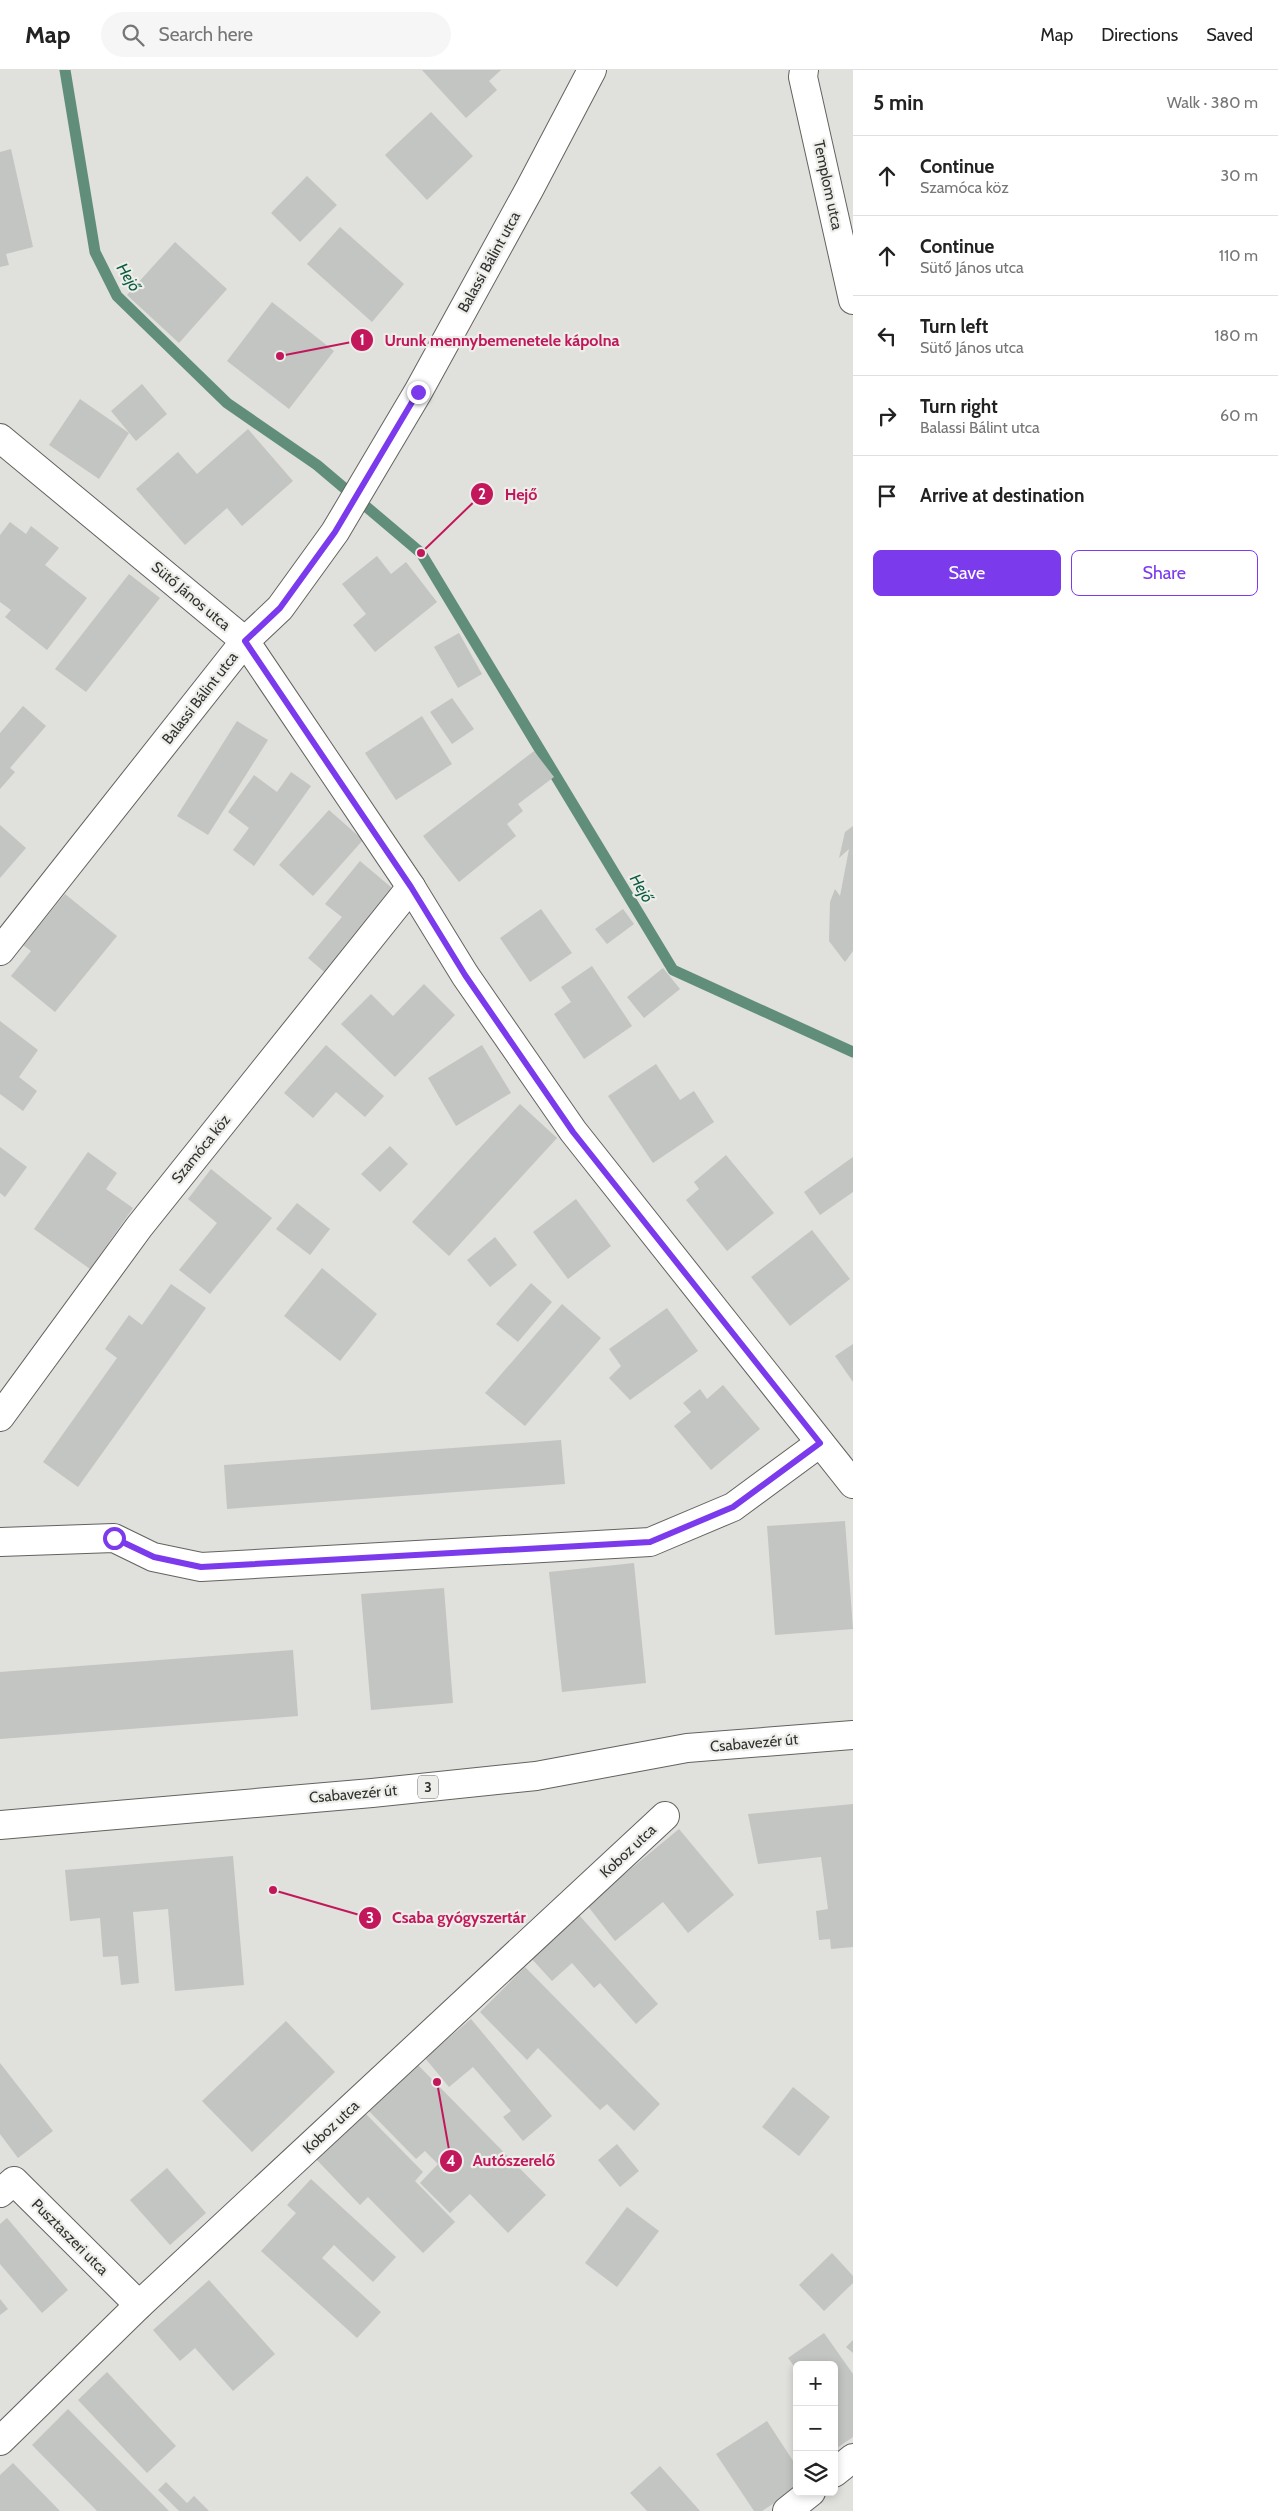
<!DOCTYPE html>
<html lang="en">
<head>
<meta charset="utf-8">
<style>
	body { margin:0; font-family:Cabin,sans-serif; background:#f6f6f6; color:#222 }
	.controls { position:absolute; right:15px; bottom:15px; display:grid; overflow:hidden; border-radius:8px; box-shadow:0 2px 8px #0003 }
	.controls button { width:45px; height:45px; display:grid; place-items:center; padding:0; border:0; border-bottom:1px solid #e0e0e0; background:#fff; color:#222; font:25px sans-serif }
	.stop { position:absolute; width:15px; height:15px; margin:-11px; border:4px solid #7c3aed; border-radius:50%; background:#fff }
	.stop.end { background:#7c3aed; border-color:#fff; box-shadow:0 1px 5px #0008 }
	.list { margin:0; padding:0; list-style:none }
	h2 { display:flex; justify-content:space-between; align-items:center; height:65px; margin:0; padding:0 20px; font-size:21px }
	h2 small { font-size:16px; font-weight:400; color:#767676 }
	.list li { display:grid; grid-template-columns:32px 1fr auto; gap:15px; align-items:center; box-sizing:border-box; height:80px; padding:0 20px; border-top:1px solid #e0e0e0 }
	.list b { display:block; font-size:19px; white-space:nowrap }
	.list p { margin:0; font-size:16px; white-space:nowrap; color:#767676 }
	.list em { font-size:16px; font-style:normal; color:#767676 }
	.actions { display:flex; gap:10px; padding:15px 20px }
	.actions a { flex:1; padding:11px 0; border:1px solid #7c3aed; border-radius:8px; text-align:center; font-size:18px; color:#7c3aed }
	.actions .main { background:#7c3aed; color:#fff }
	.icon { flex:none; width:28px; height:28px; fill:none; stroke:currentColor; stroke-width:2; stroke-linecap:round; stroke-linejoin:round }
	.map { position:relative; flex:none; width:853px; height:2441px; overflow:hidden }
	header { display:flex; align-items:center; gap:30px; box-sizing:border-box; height:70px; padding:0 25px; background:#fff; border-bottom:1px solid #e0e0e0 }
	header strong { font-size:24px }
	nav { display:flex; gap:28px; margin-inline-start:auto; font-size:18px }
	.search { width:350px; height:45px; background:#f6f6f6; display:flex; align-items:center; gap:12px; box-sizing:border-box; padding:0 18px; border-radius:28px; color:#767676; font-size:19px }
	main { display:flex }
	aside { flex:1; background:#fff }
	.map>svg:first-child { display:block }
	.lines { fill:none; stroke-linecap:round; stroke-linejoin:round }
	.stream { stroke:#618e7a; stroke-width:11 }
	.building { fill:#c3c5c2 }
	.minor-casing { stroke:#63625f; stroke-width:30 }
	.primary-casing { stroke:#63625f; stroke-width:30 }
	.minor { stroke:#fff; stroke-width:28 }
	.primary { stroke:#fff; stroke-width:28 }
	.route { stroke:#7c3aed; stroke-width:6 }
	.labels { text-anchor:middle; stroke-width:4.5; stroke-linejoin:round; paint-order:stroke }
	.shield { fill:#edede9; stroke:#696968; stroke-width:1 }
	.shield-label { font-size:14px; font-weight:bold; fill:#313130 }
	.street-label { font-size:15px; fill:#313130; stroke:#edede9 }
	.water-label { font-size:16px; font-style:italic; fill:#095c41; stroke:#edede9 }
	.leader { fill:none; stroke:#c2185b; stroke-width:2 }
	.callout-dot { fill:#c2185b; stroke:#edede9; stroke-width:2 }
	.mark-label { font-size:15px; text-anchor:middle; font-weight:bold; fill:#fff }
	.callout-label { font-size:16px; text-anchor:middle; font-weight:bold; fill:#c2185b; stroke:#edede9; stroke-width:4.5; stroke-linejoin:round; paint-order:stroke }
</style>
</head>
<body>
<header>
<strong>Map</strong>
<div class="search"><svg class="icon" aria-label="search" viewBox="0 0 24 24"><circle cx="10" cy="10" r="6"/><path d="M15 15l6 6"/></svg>Search here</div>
<nav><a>Map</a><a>Directions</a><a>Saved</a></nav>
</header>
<main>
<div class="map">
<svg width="853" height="2441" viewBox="0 0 853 2441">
	<rect width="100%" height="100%" fill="#e0e0dc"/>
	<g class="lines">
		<path class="stream" d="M65,0L95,182L117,226L227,333L317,395L421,483L673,900L853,982"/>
	</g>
	<g class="building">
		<path d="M422,0H501L489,11L497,20L466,48Z"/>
		<path d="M431,42L473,86L427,130L385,85Z"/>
		<path d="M11,79L33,177L6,184L9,195L0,197V82Z"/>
		<path d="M307,106L337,135L300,172L271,143Z"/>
		<path d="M340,157L404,214L372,252L307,194Z"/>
		<path d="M175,172L227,219L179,273L127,225Z"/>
		<path d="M272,232L334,281L289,339L227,291Z"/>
		<path d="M142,314L167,344L136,371L111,341Z"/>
		<path d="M80,329L129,363L99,409L49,375Z"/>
		<path d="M248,359L293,411L242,456L227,438L185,475L136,419L178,382L197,404Z"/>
		<path d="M10,452L26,464L31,456L59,478L45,495L87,528L47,580L5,547L11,540L0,532V465Z"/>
		<path d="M377,486L391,504L406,492L437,532L375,582L353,555L366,544L342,514Z"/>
		<path d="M129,504L160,528L86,622L55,599Z"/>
		<path d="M459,563L482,604L458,618L434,577Z"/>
		<path d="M452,628L474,659L452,674L430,642Z"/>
		<path d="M23,636L46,656L10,698L15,702L0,719V663Z"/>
		<path d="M422,646L452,694L396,730L365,683Z"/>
		<path d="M237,651L268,670L208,765L177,746Z"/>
		<path d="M534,681L554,707L518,734L523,741L507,754L516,766L459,812L423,766Z"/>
		<path d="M291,702L311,716L254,796L233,780L249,758L228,742L254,705L277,722Z"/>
		<path d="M329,740L363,770L313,826L279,795Z"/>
		<path d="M0,755L26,778L0,808Z"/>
		<path d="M853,756V881L845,892L829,871L830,832L835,819L840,826L849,779L839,788L845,762Z"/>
		<path d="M360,791L398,823L329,906L308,888L342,847L325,834Z"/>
		<path d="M65,824L117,866L55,942L11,906L31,881L23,875Z"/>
		<path d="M541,839L572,883L530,912L500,868Z"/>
		<path d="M623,839L634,854L607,874L595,859Z"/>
		<path d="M592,896L632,956L584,989L554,944L571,932L561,917Z"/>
		<path d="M663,898L680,919L644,948L627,927Z"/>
		<path d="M424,914L455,945L395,1007L341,954L371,924L393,946Z"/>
		<path d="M0,951L38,980L19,1007L37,1021L23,1041L0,1024Z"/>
		<path d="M326,975L384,1026L365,1047L336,1022L313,1048L284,1023Z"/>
		<path d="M482,975L511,1023L456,1056L428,1008Z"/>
		<path d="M656,994L680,1030L694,1021L714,1052L653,1093L608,1026Z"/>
		<path d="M520,1034L557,1068L449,1186L412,1152Z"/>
		<path d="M390,1076L408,1094L380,1122L361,1104Z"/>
		<path d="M0,1077L27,1097L5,1127L0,1123Z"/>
		<path d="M88,1082L117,1103L106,1119L133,1138L90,1199L34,1159Z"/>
		<path d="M726,1085L774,1143L727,1181L686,1130L699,1119L694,1112Z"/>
		<path d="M853,1087V1122L820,1145L804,1122Z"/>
		<path d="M211,1099L272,1148L210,1224L179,1200L217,1153L188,1129Z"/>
		<path d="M576,1129L611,1176L568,1209L533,1162Z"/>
		<path d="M297,1133L330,1159L310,1185L276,1159Z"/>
		<path d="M812,1160L850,1209L790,1256L751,1207Z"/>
		<path d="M495,1167L517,1195L490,1217L467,1190Z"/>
		<path d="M322,1198L377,1244L340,1291L284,1246Z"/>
		<path d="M531,1213L552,1232L518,1272L496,1254Z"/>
		<path d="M171,1214L206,1238L78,1417L43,1392L117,1288L105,1279L129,1245L142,1255Z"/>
		<path d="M562,1234L601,1268L525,1356L485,1323Z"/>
		<path d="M667,1238L698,1281L630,1330L609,1308L621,1296L609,1279Z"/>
		<path d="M853,1274V1312L835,1286Z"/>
		<path d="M723,1315L760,1359L711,1400L674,1356L691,1342L683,1333L700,1319L707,1329Z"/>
		<path d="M561,1370L565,1414L227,1439L224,1395Z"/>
		<path d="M845,1451L853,1559L775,1565L767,1456Z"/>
		<path d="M634,1493L646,1613L562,1622L549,1502Z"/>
		<path d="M444,1518L453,1633L371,1640L361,1524Z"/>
		<path d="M293,1580L298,1646L0,1669V1602Z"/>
		<path d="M853,1734V1877L831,1879L830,1869L819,1870L816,1841L828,1839L821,1787L758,1794L748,1744Z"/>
		<path d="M679,1759L734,1825L688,1863L663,1832L615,1871L587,1835Z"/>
		<path d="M233,1786L244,1915L175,1921L168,1839L133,1842L139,1913L121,1915L118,1886L103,1887L100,1848L70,1851L65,1800Z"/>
		<path d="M579,1845L658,1934L636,1954L600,1913L594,1918L572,1893L552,1911L531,1888Z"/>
		<path d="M525,1897L660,2034L634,2061L607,2034L600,2040L538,1978L527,1990L480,1942Z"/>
		<path d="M471,1949L552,2046L523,2071L503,2047L511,2041L473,1997L449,2017L425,1988Z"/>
		<path d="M286,1951L335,2002L252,2082L202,2031Z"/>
		<path d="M0,1993L53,2061L18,2088L0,2064Z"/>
		<path d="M417,1994L546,2125L508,2163L470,2124L450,2143L420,2113L438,2094L425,2081L416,2089L369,2041Z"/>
		<path d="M793,2017L830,2047L799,2086L762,2057Z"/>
		<path d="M364,2042L423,2102L415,2111L455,2152L423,2183L368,2127L360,2135L316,2089Z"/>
		<path d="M617,2074L639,2101L620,2117L598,2090Z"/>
		<path d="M167,2098L206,2143L170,2175L130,2130Z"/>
		<path d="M311,2109L396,2187L373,2212L334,2175L322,2188L381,2242L357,2268L261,2181L296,2143L287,2135Z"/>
		<path d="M627,2137L659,2161L617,2217L585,2193Z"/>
		<path d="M7,2148L68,2220L42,2243L0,2194V2154Z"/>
		<path d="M832,2183L853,2206V2213L824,2241L799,2215Z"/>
		<path d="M209,2210L275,2284L233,2321L195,2278L180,2291L153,2260Z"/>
		<path d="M0,2229L8,2239L0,2245Z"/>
		<path d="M824,2263L853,2304V2367L834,2380V2295H797V2300L788,2288Z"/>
		<path d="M853,2270V2283L846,2277Z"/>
		<path d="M107,2302L176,2376L147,2403L78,2330Z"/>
		<path d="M68,2339L169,2441H97L32,2375Z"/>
		<path d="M767,2351L797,2397V2418L762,2441H754L716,2384Z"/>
		<path d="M13,2393L60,2441H0V2405Z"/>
		<path d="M660,2396L700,2441H647L630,2423Z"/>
		<path d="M166,2412L187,2433L194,2426L209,2441H179L158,2420Z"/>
	</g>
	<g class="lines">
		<defs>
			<g id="minor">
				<path d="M804,0L803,7L853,230"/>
				<path d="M0,368L245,571L411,817L465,905L573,1061L853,1414"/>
				<path d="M0,881L245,571L280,538L335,462L418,322L530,118L592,0"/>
				<path d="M0,1347L139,1157L411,817"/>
				<path d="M0,1472L114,1468L153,1487L201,1497L650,1472L733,1437L820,1373"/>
				<path d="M0,2123L14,2111L139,2235"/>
				<path d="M0,2371L139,2235L665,1746"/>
				<path d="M834,2403L853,2388"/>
				<path d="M787,2441L811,2422"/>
			</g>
			<path id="primary" d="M0,1755L372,1723L536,1706L687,1678L853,1665"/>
		</defs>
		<use href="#minor" class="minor-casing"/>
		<use href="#primary" class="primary-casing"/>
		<use href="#minor" class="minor"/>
		<use href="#primary" class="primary"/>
	</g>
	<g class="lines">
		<path class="route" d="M114,1468L154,1487L201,1497L650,1472L733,1437L820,1373L573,1062L465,905L411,817L245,571L280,538L335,462L418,322"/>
	</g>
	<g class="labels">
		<rect class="shield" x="418" y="1705.5" width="20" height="23" rx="4"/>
		<g class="shield-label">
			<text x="428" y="1722">3</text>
		</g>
		<g class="street-label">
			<text transform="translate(828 115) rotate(78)" y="5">Templom utca</text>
			<text transform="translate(489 192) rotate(-61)" y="5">Balassi Bálint utca</text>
			<text transform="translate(191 526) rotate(40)" y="5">Sütő János utca</text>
			<text transform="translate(200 628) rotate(-52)" y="5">Balassi Bálint utca</text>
			<text transform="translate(201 1079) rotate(-51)" y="5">Szamóca köz</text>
			<text transform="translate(754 1673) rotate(-5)" y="5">Csabavezér út</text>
			<text transform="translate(353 1724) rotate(-5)" y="5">Csabavezér út</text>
			<text transform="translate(628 1781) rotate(-43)" y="5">Koboz utca</text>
			<text transform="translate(331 2057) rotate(-43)" y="5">Koboz utca</text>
			<text transform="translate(70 2167) rotate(45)" y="5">Pusztaszeri utca</text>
		</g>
		<g class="water-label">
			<text transform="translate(129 207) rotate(58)" y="6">Hejő</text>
			<text transform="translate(642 818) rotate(59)" y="6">Hejő</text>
		</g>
	</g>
	<path class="leader" d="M280 286L362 270M421 483L482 424M273 1820L370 1848M437 2012L451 2091"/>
	<g class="callout-dot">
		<circle cx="280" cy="286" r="5"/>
		<circle cx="421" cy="483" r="5"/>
		<circle cx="273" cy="1820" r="5"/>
		<circle cx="437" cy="2012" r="5"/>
		<circle cx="362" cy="270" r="12"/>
		<circle cx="482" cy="424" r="12"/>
		<circle cx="370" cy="1848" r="12"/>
		<circle cx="451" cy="2091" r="12"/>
	</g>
	<g class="mark-label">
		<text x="362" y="275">1</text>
		<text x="482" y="429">2</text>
		<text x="370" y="1853">3</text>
		<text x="451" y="2096">4</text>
	</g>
	<g class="callout-label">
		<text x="502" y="276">Urunk mennybemenetele kápolna</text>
		<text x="521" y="430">Hejő</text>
		<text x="459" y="1853">Csaba gyógyszertár</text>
		<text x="514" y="2096">Autószerelő</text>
	</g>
</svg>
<div class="controls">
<button>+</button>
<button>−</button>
<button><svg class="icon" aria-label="layers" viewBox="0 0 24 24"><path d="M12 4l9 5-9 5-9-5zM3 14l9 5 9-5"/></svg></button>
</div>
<div class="stop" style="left:114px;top:1468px"></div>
<div class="stop end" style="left:418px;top:322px"></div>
</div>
<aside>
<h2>5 min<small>Walk · 380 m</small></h2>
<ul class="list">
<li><svg class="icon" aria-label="ahead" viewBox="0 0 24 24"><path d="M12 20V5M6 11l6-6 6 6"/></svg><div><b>Continue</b><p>Szamóca köz</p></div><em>30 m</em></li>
<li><svg class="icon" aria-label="ahead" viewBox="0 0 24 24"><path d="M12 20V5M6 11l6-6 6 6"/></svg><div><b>Continue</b><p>Sütő János utca</p></div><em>110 m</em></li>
<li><svg class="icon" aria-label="left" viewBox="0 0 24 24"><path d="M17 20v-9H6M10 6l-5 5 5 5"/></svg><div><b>Turn left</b><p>Sütő János utca</p></div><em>180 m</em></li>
<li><svg class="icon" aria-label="right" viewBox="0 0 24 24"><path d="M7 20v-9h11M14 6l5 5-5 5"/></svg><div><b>Turn right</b><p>Balassi Bálint utca</p></div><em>60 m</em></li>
<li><svg class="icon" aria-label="arrive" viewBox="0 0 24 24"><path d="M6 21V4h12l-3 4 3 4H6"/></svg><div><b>Arrive at destination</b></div></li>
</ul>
<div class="actions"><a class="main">Save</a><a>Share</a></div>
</aside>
</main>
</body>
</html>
